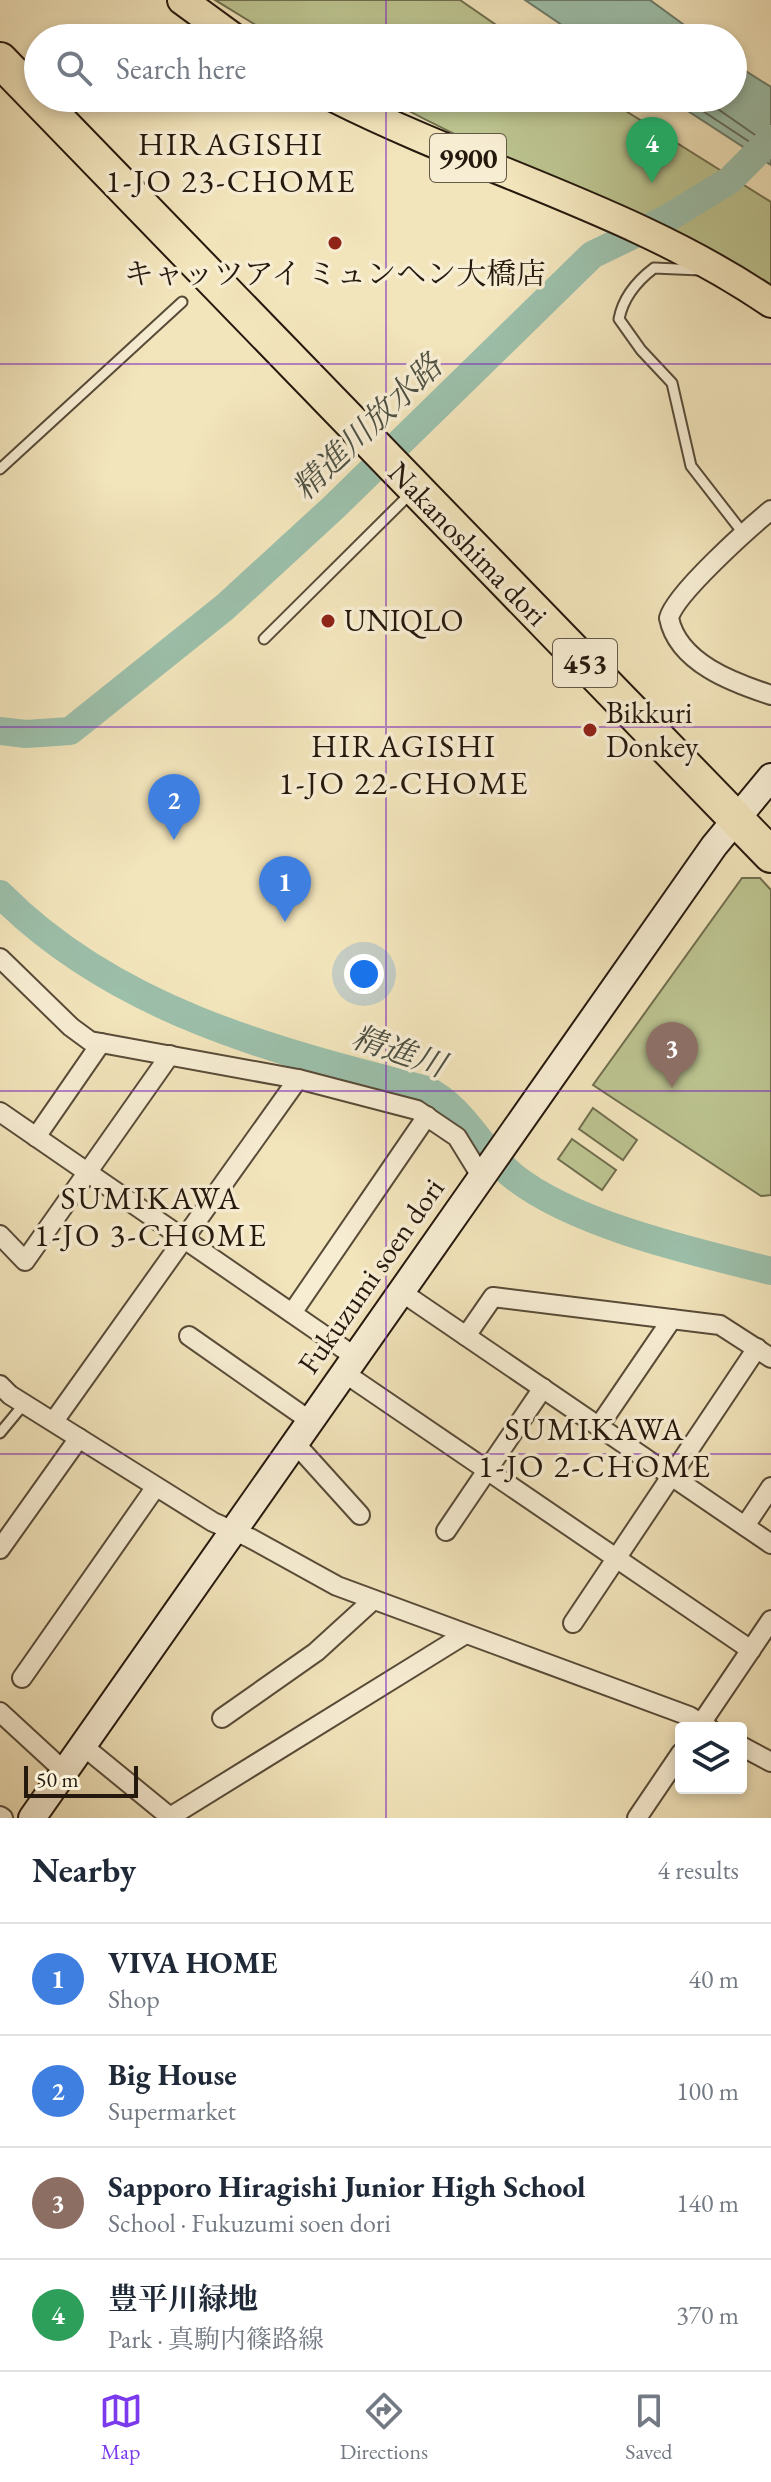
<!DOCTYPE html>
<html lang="en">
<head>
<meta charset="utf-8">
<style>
	body { margin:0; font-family:"EB Garamond","Noto Serif JP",serif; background:#f6f6f7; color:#1f2937 }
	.controls { position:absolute; right:24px; bottom:24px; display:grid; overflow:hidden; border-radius:8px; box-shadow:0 4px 12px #0003 }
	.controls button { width:72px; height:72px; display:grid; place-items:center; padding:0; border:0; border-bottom:2px solid #e0e1e3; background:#fff; color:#1f2937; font:40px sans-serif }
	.scale { position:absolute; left:24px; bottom:20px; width:114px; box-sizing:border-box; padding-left:8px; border:4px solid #25180d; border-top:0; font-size:22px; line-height:28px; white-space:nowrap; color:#25180d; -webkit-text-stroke:6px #f7edd3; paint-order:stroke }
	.you { position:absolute; left:364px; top:974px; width:28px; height:28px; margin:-20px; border:6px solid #fff; border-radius:50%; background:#1a73e8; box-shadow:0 0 0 12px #1a73e833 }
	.badge { display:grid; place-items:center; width:52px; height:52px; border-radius:50%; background:#7c3aed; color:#fff; font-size:26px; font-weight:700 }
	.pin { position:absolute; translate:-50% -66px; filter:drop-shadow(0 2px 4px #0008) }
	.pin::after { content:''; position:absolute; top:42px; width:28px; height:24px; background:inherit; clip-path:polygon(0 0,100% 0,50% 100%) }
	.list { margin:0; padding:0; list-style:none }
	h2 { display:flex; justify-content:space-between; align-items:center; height:104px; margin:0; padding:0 32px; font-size:34px }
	h2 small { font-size:26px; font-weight:400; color:#747a83 }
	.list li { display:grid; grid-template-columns:52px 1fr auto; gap:24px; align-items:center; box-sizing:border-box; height:112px; padding:0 32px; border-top:2px solid #e0e1e3 }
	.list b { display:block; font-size:30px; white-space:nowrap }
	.list p { margin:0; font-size:26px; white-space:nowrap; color:#747a83 }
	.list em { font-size:26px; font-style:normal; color:#747a83 }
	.icon { flex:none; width:44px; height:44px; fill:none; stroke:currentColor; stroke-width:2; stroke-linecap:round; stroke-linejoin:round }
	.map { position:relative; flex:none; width:771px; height:1818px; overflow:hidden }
	.search { position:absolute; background:#fff; box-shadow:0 4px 12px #0003; left:24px; right:24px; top:24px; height:88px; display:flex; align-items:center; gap:20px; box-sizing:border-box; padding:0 28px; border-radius:44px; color:#747a83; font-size:30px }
	.sheet { height:552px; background:#fff }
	nav { display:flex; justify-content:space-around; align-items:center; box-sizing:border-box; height:112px; border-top:2px solid #e0e1e3; background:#fff; font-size:22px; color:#747a83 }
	nav a { display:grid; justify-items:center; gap:4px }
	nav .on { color:#7c3aed }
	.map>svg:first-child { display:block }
	.green { fill:#bcc490; stroke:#706e4e; stroke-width:2 }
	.water { fill:#9cbfaa; stroke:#6c7c6b; stroke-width:2 }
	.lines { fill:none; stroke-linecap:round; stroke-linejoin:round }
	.shore { stroke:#606c5c; stroke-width:2 }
	.river { stroke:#9cbfaa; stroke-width:28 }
	.lane-casing { stroke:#584b38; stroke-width:13 }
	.street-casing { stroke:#584b38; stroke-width:22 }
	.secondary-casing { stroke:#25180d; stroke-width:30 }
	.primary-casing { stroke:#25180d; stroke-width:32 }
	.highway-casing { stroke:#25180d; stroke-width:38 }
	.lane { stroke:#f7edd3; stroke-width:9 }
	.street { stroke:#f7edd3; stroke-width:18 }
	.secondary { stroke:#f7edd3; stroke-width:26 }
	.primary { stroke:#f2e4bb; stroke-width:28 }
	.highway { stroke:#f2e4bb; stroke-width:34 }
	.grid { fill:none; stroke:#7b2cbf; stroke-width:2; stroke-opacity:0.55 }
	.poi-dot { fill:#8f2418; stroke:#f7edd3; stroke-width:3 }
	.labels { text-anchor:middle; stroke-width:7; stroke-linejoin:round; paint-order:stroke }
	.shield { fill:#f7edd3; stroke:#645848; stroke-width:2 }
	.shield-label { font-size:28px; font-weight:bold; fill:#25180d }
	.poi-label { font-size:30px; fill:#25180d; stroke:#f7edd3; text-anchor:start }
	.street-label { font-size:30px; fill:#25180d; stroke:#f7edd3 }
	.neighbourhood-label { font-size:32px; letter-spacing:2px; fill:#25180d; stroke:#f7edd3 }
	.water-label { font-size:32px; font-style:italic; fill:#4f5244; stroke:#f7edd3 }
</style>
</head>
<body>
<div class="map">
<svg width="771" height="1818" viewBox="0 0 771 1818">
	<rect width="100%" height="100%" fill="#f2e4bb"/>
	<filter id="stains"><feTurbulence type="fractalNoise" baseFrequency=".0025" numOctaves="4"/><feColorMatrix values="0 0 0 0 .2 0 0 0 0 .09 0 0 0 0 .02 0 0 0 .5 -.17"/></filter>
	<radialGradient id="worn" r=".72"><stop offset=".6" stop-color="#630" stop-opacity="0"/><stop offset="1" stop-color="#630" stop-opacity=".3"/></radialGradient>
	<g class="green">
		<path d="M215,0H460L515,38H277Z"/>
		<path d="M385,98H605L771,202V285C648,211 510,168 385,98Z"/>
		<path d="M742,878H760L771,890V1195L761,1196L593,1085Z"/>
		<path d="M593,1108L637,1140L623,1160L579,1129Z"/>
		<path d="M572,1139L616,1170L602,1190L558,1159Z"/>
	</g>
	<g class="water">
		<path d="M525,0H650L702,38H581Z"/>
		<path d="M733,63L771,87V165L668,98H733Z"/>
	</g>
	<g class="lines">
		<g class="shore">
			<path d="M683,98L771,156"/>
			<path d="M702,98L771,146"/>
		</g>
		<g class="river">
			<path d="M0,731L26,734L70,731L225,607L333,508L592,255L668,218L730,180L771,139"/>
			<path d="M0,894C115,1010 274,1051 427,1090C465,1110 480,1149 513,1176C574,1225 695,1252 771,1271"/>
		</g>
		<defs>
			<g id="lane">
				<path d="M700,270L654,268C637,281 623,298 619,319L641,350L672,383L691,466L743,533"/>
				<path d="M0,469L182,302"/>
				<path d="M264,639L410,494"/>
				<path d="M0,1433L24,1404"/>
			</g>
			<g id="street">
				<path d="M771,510C749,528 675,594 669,618C678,663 734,683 771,695"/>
				<path d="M0,958L71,1027L90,1041L298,1079L417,1110L457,1137L481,1176"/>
				<path d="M0,1112L354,1356"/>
				<path d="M36,1137L101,1043"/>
				<path d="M0,1235L25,1261L170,1055"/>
				<path d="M400,1291L771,1544"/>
				<path d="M292,1313L427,1116"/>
				<path d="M189,1336L309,1420"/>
				<path d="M466,1336L493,1297L720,1325L771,1358"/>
				<path d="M343,1372L751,1650"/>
				<path d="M0,1385L10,1395L213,1522L250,1538L337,1586L689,1716L709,1728"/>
				<path d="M54,1421L298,1079"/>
				<path d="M599,1426L672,1319"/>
				<path d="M294,1442L360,1515"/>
				<path d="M745,1526L771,1487"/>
				<path d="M446,1531L543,1388"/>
				<path d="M0,1549L79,1438"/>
				<path d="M573,1623L757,1348"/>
				<path d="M22,1678L155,1488"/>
				<path d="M0,1712L64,1771"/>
				<path d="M222,1718L316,1652L372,1601"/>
				<path d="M698,1728L771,1620"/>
				<path d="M82,1745L170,1817L464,1635"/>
				<path d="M741,1746L771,1762"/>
				<path d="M0,1816L3,1818"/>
				<path d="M637,1818L681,1753"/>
			</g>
			<path id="secondary" d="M32,1818L714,846L771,777"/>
			<g id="primary">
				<path d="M182,0L234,38"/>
				<path d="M335,98C478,170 638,212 771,303"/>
			</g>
			<path id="highway" d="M0,60L771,855"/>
		</defs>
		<use href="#lane" class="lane-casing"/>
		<use href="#street" class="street-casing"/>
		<use href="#secondary" class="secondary-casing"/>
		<use href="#primary" class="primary-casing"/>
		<use href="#highway" class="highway-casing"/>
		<use href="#lane" class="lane"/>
		<use href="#street" class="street"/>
		<use href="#secondary" class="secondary"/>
		<use href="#primary" class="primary"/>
		<use href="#highway" class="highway"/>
	</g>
	<path class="grid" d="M386,0V38M386,98V1818M0,364H771M0,727H771M0,1091H771M0,1454H771"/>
	<g class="poi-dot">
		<circle cx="335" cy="243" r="8"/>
		<circle cx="328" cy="621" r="8"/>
		<circle cx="590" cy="730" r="8"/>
	</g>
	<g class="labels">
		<g class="shield">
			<rect x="430" y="134" width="76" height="48" rx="6"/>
			<rect x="553" y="639" width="64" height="48" rx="6"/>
		</g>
		<g class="shield-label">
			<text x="468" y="168">9900</text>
			<text x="585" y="673">453</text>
		</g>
		<g class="poi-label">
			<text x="335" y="284" text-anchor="middle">キャッツアイ ミュンヘン大橋店</text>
			<text x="344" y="631">UNIQLO</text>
			<text x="606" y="723">Bikkuri<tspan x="606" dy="34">Donkey</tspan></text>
		</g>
		<g class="street-label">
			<text transform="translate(468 544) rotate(46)" y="10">Nakanoshima dori</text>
			<text transform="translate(371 1276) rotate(-55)" y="10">Fukuzumi soen dori</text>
		</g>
		<g class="neighbourhood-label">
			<text x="231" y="155">HIRAGISHI<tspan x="231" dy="37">1-JO 23-CHOME</tspan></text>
			<text x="404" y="757">HIRAGISHI<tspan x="404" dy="37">1-JO 22-CHOME</tspan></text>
			<text x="151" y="1209">SUMIKAWA<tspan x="151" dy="37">1-JO 3-CHOME</tspan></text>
			<text x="595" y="1440">SUMIKAWA<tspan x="595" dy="37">1-JO 2-CHOME</tspan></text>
		</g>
		<g class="water-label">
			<text transform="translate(367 427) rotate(-44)" y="11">精進川放水路</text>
			<text transform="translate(399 1051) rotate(19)" y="11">精進川</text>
		</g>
	</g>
	<rect width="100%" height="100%" filter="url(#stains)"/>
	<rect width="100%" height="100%" fill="url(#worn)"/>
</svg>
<div class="controls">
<button><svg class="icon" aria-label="layers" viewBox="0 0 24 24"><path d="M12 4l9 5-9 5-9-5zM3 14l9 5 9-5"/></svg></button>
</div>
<div class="scale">50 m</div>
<div class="you"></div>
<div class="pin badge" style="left:285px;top:922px;background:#3f7fe0">1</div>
<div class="pin badge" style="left:174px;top:840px;background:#3f7fe0">2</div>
<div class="pin badge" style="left:672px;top:1088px;background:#8d6e63">3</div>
<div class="pin badge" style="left:652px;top:183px;background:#2e9e5b">4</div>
<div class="search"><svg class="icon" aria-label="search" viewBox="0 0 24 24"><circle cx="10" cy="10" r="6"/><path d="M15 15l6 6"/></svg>Search here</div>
</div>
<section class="sheet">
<h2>Nearby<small>4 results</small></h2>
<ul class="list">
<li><span class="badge" style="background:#3f7fe0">1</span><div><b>VIVA HOME</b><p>Shop</p></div><em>40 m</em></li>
<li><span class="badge" style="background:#3f7fe0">2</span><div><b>Big House</b><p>Supermarket</p></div><em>100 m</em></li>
<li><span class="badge" style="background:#8d6e63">3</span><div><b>Sapporo Hiragishi Junior High School</b><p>School · Fukuzumi soen dori</p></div><em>140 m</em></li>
<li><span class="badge" style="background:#2e9e5b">4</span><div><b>豊平川緑地</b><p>Park · 真駒内篠路線</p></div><em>370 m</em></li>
</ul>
</section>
<nav>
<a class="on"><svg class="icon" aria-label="map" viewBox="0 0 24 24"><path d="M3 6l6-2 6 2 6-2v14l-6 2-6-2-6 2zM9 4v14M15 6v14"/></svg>Map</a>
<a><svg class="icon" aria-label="directions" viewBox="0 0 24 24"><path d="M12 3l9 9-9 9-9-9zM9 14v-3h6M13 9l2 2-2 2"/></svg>Directions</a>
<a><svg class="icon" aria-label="saved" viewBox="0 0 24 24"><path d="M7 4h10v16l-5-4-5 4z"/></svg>Saved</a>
</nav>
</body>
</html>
